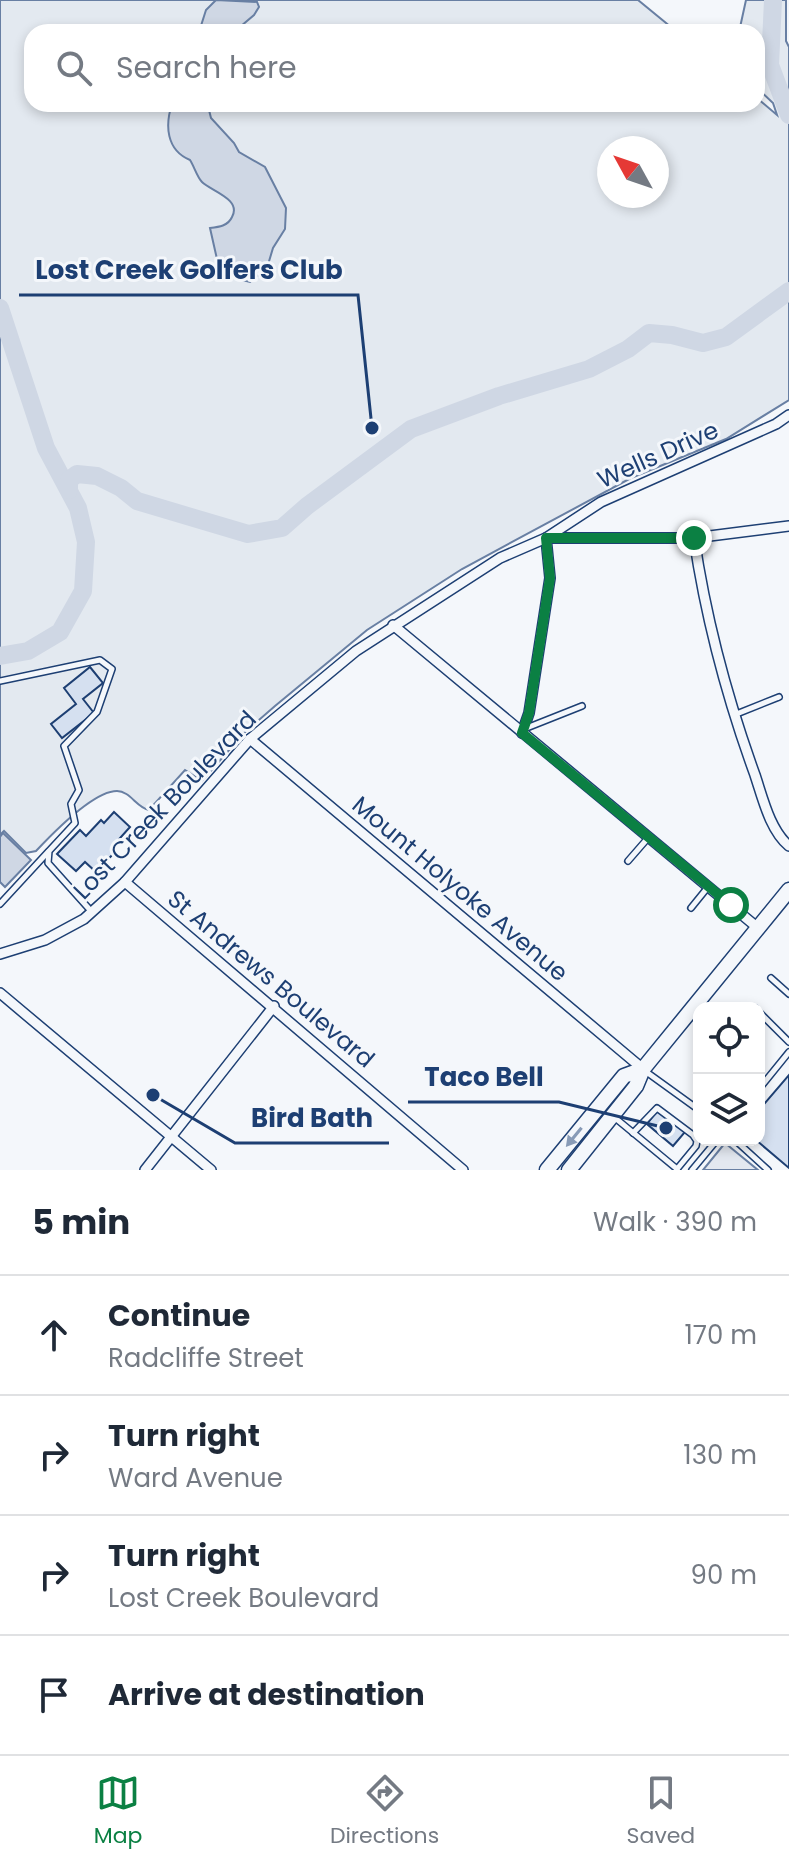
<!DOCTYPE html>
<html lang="en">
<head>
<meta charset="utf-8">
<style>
	body { margin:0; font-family:Poppins,sans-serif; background:#f2f2f3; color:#1f2937 }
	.controls { position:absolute; right:24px; bottom:24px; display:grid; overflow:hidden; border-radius:16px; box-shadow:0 4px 12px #0003 }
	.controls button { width:72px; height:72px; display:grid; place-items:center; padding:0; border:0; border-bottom:2px solid #e0e1e3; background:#fff; color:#1f2937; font:40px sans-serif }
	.compass { position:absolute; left:597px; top:136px; width:72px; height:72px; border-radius:50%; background:#fff; box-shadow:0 4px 12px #0003; rotate:310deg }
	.stop { position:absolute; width:24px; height:24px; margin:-18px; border:6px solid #0b8043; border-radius:50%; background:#fff }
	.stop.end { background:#0b8043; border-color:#fff; box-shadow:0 2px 8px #0008 }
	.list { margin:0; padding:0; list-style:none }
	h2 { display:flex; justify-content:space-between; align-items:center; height:104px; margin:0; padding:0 32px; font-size:34px }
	h2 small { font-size:26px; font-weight:400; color:#747a83 }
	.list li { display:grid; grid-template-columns:52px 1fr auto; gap:24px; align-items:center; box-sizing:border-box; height:120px; padding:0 32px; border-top:2px solid #e0e1e3 }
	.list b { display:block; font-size:30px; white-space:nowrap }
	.list p { margin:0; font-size:26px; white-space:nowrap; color:#747a83 }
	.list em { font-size:26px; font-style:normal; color:#747a83 }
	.icon { flex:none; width:44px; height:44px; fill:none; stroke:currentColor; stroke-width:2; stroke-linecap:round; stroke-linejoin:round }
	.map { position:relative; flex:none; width:789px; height:1170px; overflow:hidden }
	.search { position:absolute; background:#fff; box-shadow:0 4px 12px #0003; left:24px; right:24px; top:24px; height:88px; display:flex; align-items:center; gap:20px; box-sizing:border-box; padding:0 28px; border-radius:24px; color:#747a83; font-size:30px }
	.sheet { height:584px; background:#fff }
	nav { display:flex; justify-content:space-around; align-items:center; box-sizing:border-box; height:112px; border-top:2px solid #e0e1e3; background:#fff; font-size:22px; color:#747a83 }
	nav a { display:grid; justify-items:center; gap:4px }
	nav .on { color:#0b8043 }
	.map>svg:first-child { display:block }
	.green { fill:#e3e9f0; stroke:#687fa3; stroke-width:2; fill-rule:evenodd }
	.parking { fill:#e3e8f0; stroke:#687fa3; stroke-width:2 }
	.water { fill:#cfd7e4; stroke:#687fa3; stroke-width:2 }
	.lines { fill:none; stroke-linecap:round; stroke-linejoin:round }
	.river { stroke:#cfd7e4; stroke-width:18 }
	.building { fill:#d5e0f0; stroke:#1d3f73; stroke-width:2 }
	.service-casing { stroke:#1d3f73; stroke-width:8 }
	.minor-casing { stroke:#1d3f73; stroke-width:12 }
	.primary-casing { stroke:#1d3f73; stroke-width:17 }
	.service { stroke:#f4f7fb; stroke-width:5 }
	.minor { stroke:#f4f7fb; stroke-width:9 }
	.primary { stroke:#f4f7fb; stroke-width:14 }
	.oneway { fill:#889bb7 }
	.route { stroke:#0b8043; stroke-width:10 }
	.labels { text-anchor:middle; stroke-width:6; stroke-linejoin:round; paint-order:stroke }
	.street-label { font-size:24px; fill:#1d3f73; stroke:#f4f7fb }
	.leader { fill:none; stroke:#1d3f73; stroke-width:3 }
	.callout-dot { fill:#1d3f73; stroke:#f4f7fb; stroke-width:3 }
	.callout-label { font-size:26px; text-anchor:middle; font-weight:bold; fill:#1d3f73; stroke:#f4f7fb; stroke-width:6; stroke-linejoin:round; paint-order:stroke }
</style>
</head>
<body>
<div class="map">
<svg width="789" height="1170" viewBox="0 0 789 1170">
	<rect width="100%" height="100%" fill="#f4f7fb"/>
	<path class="green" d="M0,0H638L677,32H32V104H757V98L777,115L773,103L757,88V32H739L746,0H786V41L789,47V400L726,439L631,478L462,569L367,630L275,706L244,733L202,781L185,770L149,810C137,808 130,791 117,791C93,791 52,834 36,851L26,853L4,831L0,835ZM609,148H657V196H609Z"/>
	<path class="parking" d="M725,1143L758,1170H703Z"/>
	<g class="water">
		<path d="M216,0L257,2L259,7L254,15L234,32H199L206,10Z"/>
		<path d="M172,104H212L209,110L211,118L234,143L239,152L265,167L286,208L285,229L273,248L267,268L250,282L238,279L219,268L210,228C219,227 228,226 232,217C242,199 211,191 202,182C197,177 194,166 190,160C166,150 165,125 172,104Z"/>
		<path d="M3,833L31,860L5,887L0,882V837Z"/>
	</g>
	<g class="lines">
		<g class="river">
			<path d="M773,0L770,65L789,115"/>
			<path d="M0,308L46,448L78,508L86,542L83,591L60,632L28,651L0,656"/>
			<path d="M69,490V480L77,474L97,476L121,488L137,501L248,534L282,528L307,506L411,429L499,396L589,369L628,349L649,333L672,335L703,343L726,337L789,291"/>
		</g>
	</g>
	<g class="building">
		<path d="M90,667L103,683L83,699L94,713L62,738L51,724L76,704L64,688Z"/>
		<path d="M114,812L130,827L112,847L116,851L96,872L85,862L76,871L57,854L80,830L86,836L101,820L104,823Z"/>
		<path d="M789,1075V1168L756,1140H759V1110Z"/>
		<path d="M658,1110L685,1132L673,1146L647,1124Z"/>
	</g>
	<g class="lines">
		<defs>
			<g id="service">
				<path d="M0,681L100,660L112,669L97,712L64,746L79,790L71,804L75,823L49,851L48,863L91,911"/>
				<path d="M734,715L779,697"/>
				<path d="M524,729L582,706"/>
				<path d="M628,861L648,838"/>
				<path d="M0,904L48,852"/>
				<path d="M691,908L708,887"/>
				<path d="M771,978L789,994"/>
				<path d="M753,1008H755"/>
				<path d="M759,1012L789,1042"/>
				<path d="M645,1071L699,1110"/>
				<path d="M699,1074V1082"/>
				<path d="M759,1089L789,1052"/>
				<path d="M614,1117L677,1169"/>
				<path d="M633,1133L657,1108L693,1135L697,1141L696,1146L677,1169"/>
				<path d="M735,1140L768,1170"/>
				<path d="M692,1170L717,1140"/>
			</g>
			<g id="minor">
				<path d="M694,538C706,619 727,698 755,775C763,799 770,830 789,846"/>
				<path d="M393,625L758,928"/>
				<path d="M522,733L529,713L550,578L546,538L601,502L776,424L789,415"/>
				<path d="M250,739L643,1069"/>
				<path d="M125,882L463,1170"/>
				<path d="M0,954L45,940L84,919L125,882L250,739L356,651L500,558L546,538H694L789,526"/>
				<path d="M0,993L211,1170"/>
				<path d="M145,1170L274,1006"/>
			</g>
			<g id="primary">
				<path d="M547,1170L624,1076L643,1069"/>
				<path d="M569,1170L636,1086L643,1069L789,890"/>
			</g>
		</defs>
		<use href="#service" class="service-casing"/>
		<use href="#minor" class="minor-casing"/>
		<use href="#primary" class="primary-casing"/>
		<use href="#service" class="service"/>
		<use href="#minor" class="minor"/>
		<use href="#primary" class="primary"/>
	</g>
	<defs><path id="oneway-solid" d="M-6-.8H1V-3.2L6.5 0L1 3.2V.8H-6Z" transform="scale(2)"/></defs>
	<use class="oneway" href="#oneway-solid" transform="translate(574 1137) rotate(129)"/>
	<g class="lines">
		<path class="route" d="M694,538H546L550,578L529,713L522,733L731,905"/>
	</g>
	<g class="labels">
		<g class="street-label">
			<text transform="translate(658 455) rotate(-24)" y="8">Wells Drive</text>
			<text transform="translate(165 805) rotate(-46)" y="8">Lost Creek Boulevard</text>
			<text transform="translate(460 889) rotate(40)" y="8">Mount Holyoke Avenue</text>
			<text transform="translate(271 979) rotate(40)" y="8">St Andrews Boulevard</text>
		</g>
	</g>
	<path class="leader" d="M372 428L358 295H19M666 1128L559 1102H408M153 1095L235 1143H389"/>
	<g class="callout-dot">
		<circle cx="372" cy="428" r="8"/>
		<circle cx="666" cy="1128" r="8"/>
		<circle cx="153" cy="1095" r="8"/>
	</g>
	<g class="callout-label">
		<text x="189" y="279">Lost Creek Golfers Club</text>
		<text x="484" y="1086">Taco Bell</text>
		<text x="312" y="1127">Bird Bath</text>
	</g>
</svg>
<div class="controls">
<button><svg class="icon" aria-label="locate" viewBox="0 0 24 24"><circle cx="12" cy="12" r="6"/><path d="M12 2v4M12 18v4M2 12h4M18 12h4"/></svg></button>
<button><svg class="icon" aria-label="layers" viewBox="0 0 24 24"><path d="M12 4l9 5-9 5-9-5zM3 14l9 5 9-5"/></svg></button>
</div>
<svg class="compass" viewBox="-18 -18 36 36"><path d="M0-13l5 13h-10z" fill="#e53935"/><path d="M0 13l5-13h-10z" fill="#747a83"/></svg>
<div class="stop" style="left:731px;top:905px"></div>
<div class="stop end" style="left:694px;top:538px"></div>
<div class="search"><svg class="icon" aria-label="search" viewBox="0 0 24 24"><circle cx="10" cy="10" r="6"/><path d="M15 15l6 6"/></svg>Search here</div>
</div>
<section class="sheet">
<h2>5 min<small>Walk · 390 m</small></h2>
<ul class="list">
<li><svg class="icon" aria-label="ahead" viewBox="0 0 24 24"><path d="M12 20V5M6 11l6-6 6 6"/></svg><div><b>Continue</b><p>Radcliffe Street</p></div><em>170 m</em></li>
<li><svg class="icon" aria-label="right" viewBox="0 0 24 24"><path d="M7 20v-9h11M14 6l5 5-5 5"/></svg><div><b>Turn right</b><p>Ward Avenue</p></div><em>130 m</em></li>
<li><svg class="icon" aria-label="right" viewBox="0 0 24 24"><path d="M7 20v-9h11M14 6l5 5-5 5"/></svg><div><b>Turn right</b><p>Lost Creek Boulevard</p></div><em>90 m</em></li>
<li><svg class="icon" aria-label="arrive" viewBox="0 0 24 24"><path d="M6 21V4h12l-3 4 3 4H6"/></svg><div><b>Arrive at destination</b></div></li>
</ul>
</section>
<nav>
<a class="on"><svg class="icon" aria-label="map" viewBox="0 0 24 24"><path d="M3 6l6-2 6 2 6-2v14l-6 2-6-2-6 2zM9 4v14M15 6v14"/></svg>Map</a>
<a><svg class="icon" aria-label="directions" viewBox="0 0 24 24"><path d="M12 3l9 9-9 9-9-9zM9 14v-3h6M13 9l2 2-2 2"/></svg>Directions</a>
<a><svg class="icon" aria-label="saved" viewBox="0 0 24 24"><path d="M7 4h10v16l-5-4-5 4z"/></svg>Saved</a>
</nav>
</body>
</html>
